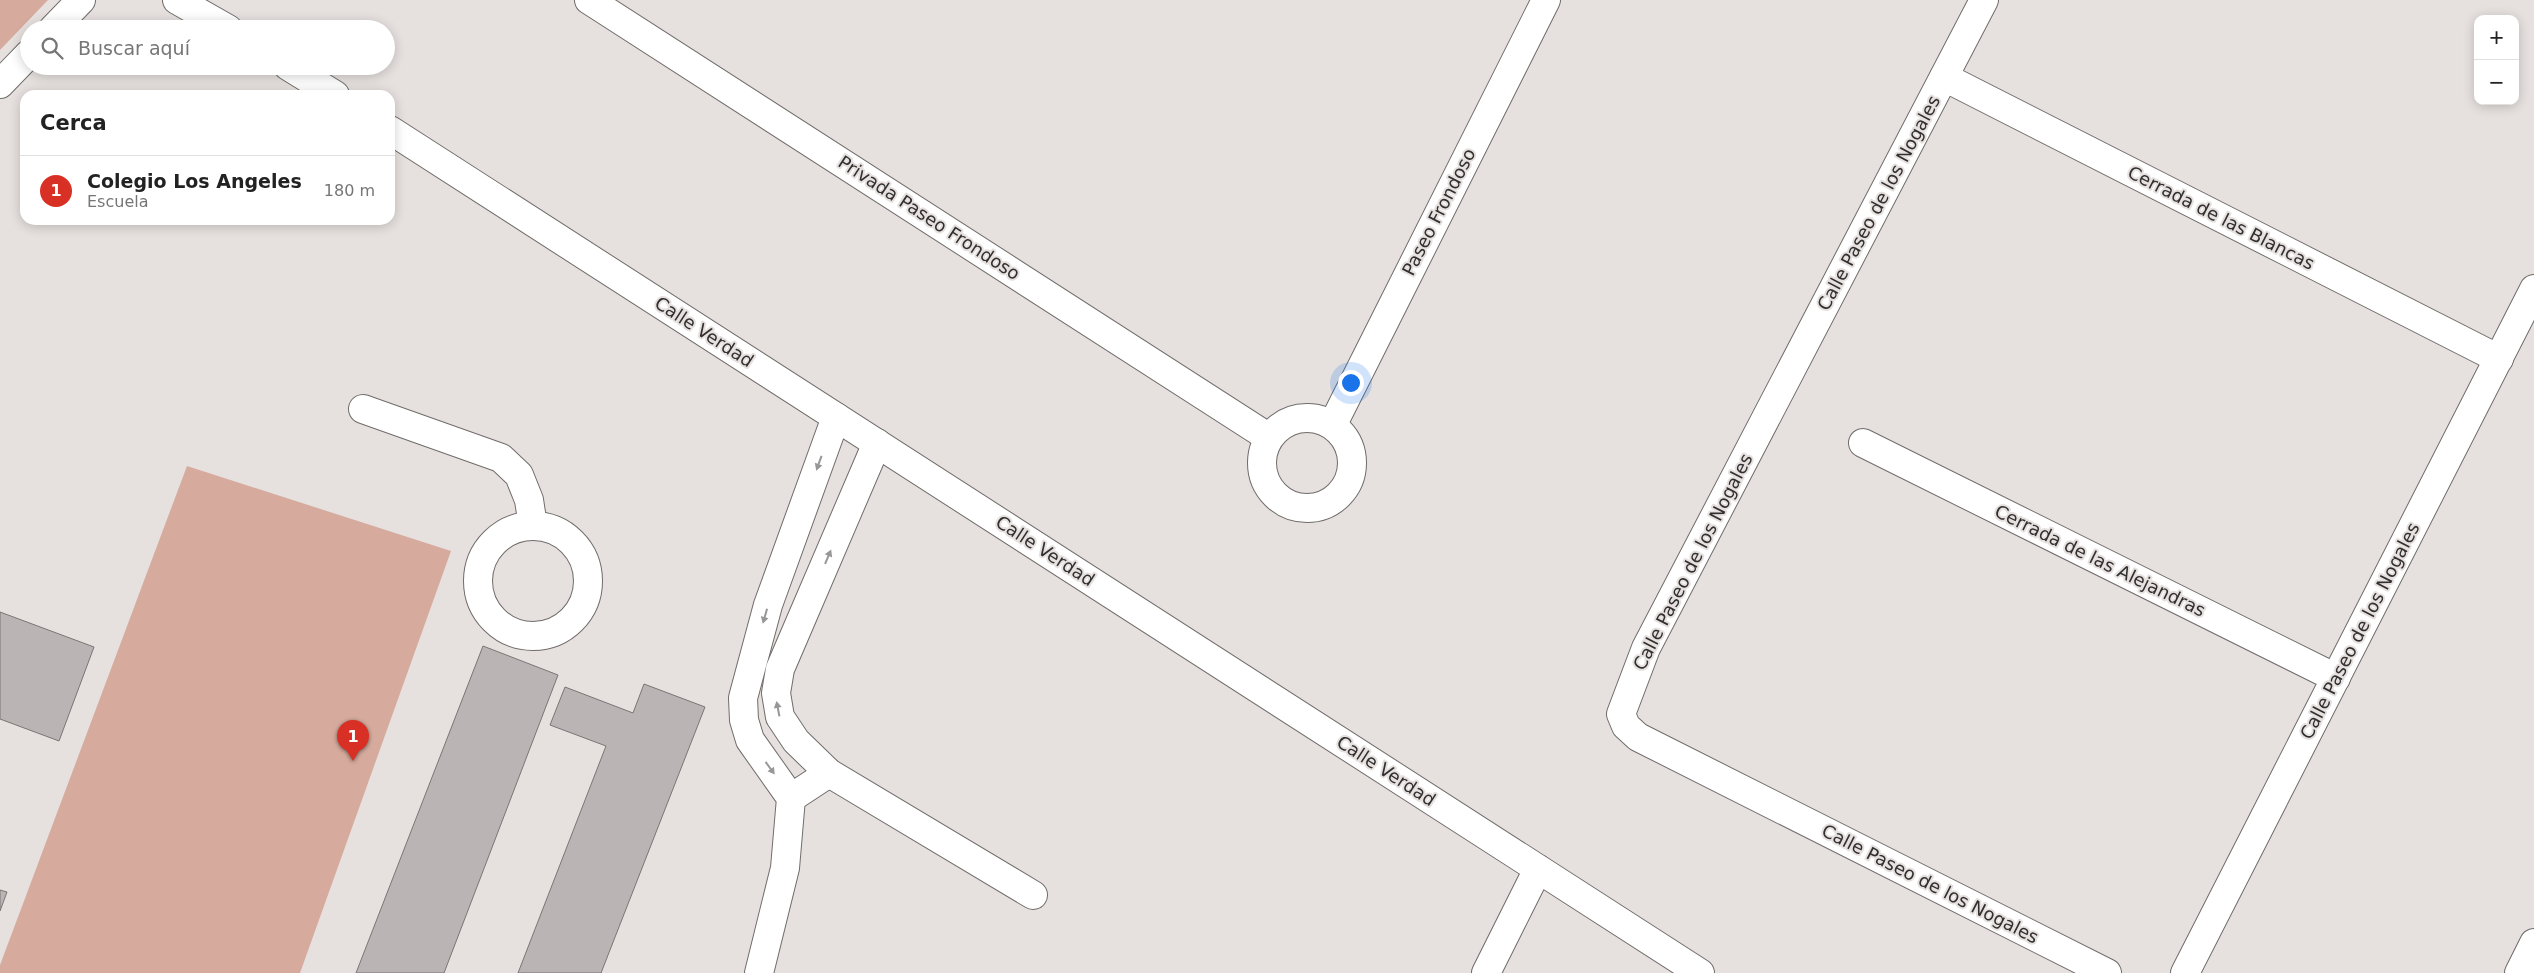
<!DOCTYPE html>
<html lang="es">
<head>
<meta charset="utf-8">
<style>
	body { margin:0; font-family:"DejaVu Sans",sans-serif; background:#f6f6f6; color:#222 }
	.controls { position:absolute; right:15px; top:15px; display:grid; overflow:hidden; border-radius:10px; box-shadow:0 2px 12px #0003 }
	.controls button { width:45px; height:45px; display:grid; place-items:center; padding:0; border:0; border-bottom:1px solid #e0e0e0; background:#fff; color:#222; font:25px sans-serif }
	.you { position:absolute; left:1350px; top:382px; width:18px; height:18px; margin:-12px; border:4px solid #fff; border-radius:50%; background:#1a73e8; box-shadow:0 0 0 8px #1a73e833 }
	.badge { display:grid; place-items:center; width:32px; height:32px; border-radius:50%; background:#d93025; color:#fff; font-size:16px; font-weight:700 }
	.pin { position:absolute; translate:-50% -41px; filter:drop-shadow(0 1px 2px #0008) }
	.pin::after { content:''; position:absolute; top:26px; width:18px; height:15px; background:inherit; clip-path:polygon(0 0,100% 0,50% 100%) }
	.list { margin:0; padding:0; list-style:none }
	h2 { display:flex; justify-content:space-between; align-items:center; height:65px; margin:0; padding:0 20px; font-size:21px }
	h2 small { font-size:16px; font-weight:400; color:#767676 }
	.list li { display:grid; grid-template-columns:32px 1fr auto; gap:15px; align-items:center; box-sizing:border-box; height:70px; padding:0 20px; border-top:1px solid #e0e0e0 }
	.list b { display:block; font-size:19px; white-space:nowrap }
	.list p { margin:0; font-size:16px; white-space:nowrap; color:#767676 }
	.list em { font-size:16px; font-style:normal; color:#767676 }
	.icon { flex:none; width:28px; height:28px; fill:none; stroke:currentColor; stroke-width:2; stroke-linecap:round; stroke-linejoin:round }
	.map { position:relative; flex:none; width:2534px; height:973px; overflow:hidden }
	.search { position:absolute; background:#fff; box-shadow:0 2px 12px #0003; left:20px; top:20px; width:375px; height:55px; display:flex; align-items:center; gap:12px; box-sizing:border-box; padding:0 18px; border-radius:28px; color:#767676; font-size:19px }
	.panel { position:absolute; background:#fff; box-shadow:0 2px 12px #0003; left:20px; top:90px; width:375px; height:135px; border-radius:15px }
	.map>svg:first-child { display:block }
	.green { fill:#d6ab9e }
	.building { fill:#bab5b4; stroke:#7a7574 }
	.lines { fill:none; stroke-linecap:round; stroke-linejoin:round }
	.minor-casing { stroke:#706c6a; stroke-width:30 }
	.minor { stroke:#fff; stroke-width:28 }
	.oneway { fill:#989797 }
	.labels { text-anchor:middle; stroke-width:4; stroke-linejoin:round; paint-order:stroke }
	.street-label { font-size:18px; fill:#312f2f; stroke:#e6e1df }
</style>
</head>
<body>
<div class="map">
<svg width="2534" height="973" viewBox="0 0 2534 973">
	<rect width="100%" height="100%" fill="#e6e1df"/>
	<g class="green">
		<path d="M0,0H48L0,50Z"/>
		<path d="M187,466L451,551L300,973H0V965Z"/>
	</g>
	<g class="building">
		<path d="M0,612L94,647L59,741L0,719Z"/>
		<path d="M483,646L558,675L444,973H356Z"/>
		<path d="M644,684L705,707L601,973H518L606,746L550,725L565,687L633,713Z"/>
		<path d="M0,890L7,892L0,911Z"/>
	</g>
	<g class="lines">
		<defs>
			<g id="minor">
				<path d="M177,0L228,29"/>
				<path d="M589,0L1268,437"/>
				<path d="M1984,0L1646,648L1621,714L1626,726L1638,737L2107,973"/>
				<path d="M53,29L81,0"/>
				<path d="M288,66L335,95"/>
				<path d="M1944,77L2499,359"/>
				<path d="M0,84L29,54"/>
				<path d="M390,130L1700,973"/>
				<path d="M363,409L501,458L519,475L529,500L533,526"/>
				<circle cx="1307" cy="463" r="45"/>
				<path d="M1333,424L1546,0"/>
				<path d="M877,443L780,669L776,693L780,717L796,741L829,773L1033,895"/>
				<path d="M1863,443L2336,678"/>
				<circle cx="533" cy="581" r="55"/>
				<path d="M791,798L829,773"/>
				<path d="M759,973L785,868L791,798L750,740L744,720L743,698L768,605L836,417"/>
				<path d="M1486,973L1538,869"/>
				<path d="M2185,973L2534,289"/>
				<path d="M2519,973L2534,943"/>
			</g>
		</defs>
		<use href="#minor" class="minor-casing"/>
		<use href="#minor" class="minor"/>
	</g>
	<defs><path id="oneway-solid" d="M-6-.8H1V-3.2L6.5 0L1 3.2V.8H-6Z" transform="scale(1.25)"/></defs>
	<g class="oneway">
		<use href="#oneway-solid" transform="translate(819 463) rotate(110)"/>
		<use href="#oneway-solid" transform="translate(828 557) rotate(-67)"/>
		<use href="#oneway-solid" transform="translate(765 616) rotate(106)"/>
		<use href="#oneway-solid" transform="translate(778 709) rotate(-101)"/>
		<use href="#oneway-solid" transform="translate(770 768) rotate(54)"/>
	</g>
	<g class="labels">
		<g class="street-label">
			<text transform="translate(1879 203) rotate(-62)" y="6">Calle Paseo de los Nogales</text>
			<text transform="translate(1439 212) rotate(-63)" y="6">Paseo Frondoso</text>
			<text transform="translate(929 218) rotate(33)" y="6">Privada Paseo Frondoso</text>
			<text transform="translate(2221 218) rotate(27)" y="6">Cerrada de las Blancas</text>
			<text transform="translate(704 332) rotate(33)" y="6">Calle Verdad</text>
			<text transform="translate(1045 551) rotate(33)" y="6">Calle Verdad</text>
			<text transform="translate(2100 561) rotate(26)" y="6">Cerrada de las Alejandras</text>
			<text transform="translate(1693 562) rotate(-63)" y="6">Calle Paseo de los Nogales</text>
			<text transform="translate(2360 631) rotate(-63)" y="6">Calle Paseo de los Nogales</text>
			<text transform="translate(1386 771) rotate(33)" y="6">Calle Verdad</text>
			<text transform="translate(1930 884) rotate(27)" y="6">Calle Paseo de los Nogales</text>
		</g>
	</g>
</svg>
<div class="controls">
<button>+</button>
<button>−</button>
</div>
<div class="you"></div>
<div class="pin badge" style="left:353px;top:761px">1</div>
<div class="search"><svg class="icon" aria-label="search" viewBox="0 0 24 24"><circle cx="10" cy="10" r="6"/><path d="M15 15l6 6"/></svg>Buscar aquí</div>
<section class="panel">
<h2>Cerca<small></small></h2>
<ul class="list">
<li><span class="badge">1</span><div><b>Colegio Los Angeles</b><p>Escuela</p></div><em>180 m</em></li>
</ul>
</section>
</div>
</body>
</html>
